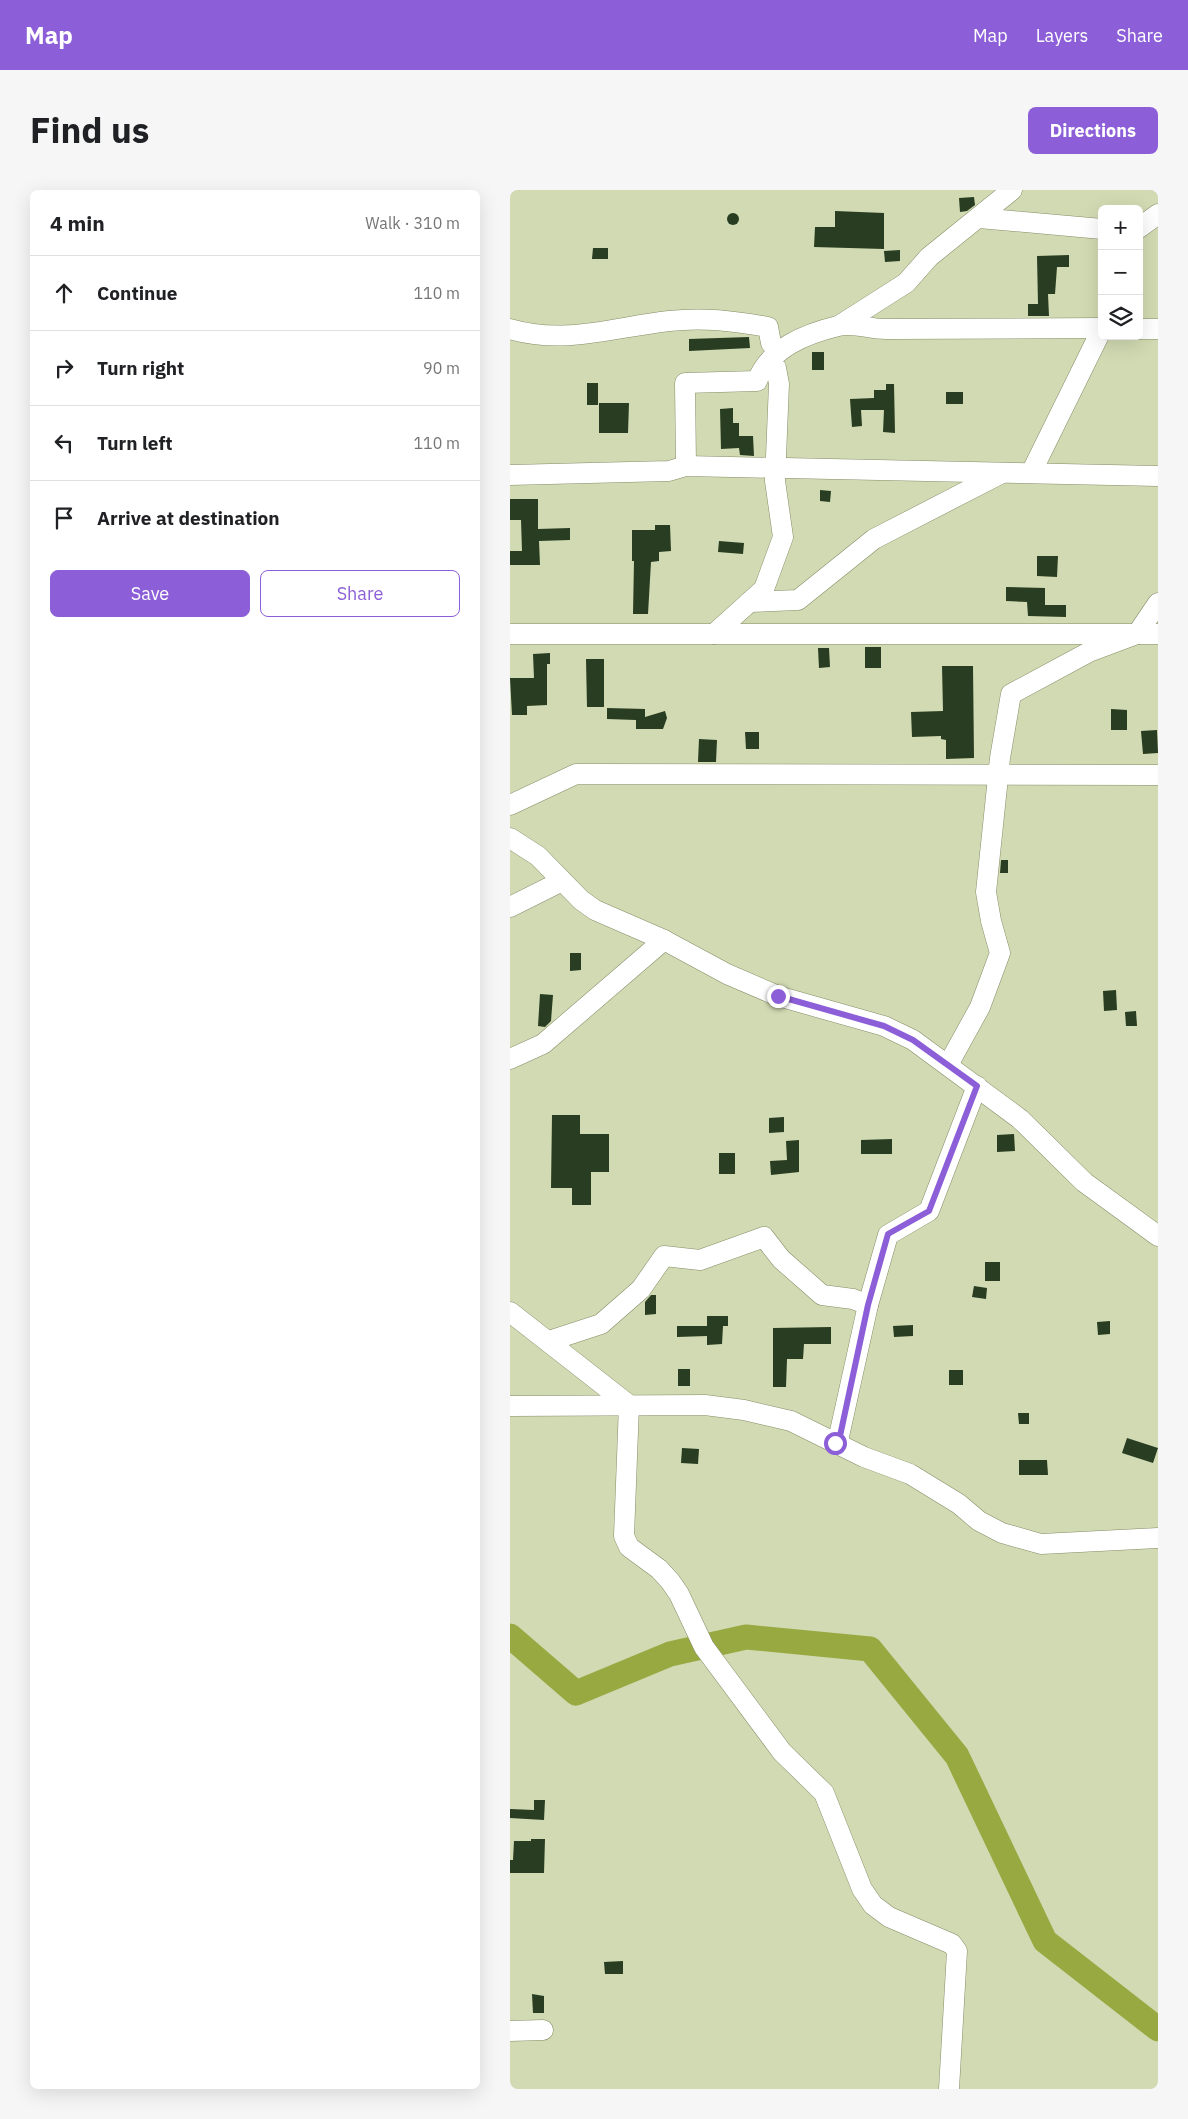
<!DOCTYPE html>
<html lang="en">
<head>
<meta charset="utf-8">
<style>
	body { margin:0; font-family:"IBM Plex Sans",sans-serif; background:#f6f6f6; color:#202124 }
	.controls { position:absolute; right:15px; top:15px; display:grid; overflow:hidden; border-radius:8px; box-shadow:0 5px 20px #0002 }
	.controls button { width:45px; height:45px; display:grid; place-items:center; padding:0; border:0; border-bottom:1px solid #e0e0e0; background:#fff; color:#202124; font:25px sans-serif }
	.stop { position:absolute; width:15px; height:15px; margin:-11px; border:4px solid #8c5fd8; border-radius:50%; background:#fff }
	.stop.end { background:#8c5fd8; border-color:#fff; box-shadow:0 1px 5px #0008 }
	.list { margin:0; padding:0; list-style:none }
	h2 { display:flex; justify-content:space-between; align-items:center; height:65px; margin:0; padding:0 20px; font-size:21px }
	h2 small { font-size:16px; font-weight:400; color:#757577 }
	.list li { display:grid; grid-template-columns:32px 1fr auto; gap:15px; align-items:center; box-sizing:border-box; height:75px; padding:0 20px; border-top:1px solid #e0e0e0 }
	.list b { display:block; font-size:19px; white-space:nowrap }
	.list em { font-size:16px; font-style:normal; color:#757577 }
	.actions { display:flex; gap:10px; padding:15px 20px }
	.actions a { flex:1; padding:11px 0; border:1px solid #8c5fd8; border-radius:8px; text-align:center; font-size:18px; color:#8c5fd8 }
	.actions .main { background:#8c5fd8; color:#fff }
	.icon { flex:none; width:28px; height:28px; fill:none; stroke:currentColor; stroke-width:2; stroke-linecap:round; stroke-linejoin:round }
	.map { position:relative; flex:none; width:648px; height:1899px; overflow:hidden; border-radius:8px }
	header { display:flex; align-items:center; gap:30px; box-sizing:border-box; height:70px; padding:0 25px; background:#8c5fd8; color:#fff }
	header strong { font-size:24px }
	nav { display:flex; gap:28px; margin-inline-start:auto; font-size:18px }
	.intro { display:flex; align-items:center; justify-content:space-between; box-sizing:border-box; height:120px; padding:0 30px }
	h1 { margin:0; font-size:35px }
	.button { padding:12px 22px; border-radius:8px; background:#8c5fd8; color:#fff; font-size:18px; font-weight:700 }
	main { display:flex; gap:30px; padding:0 30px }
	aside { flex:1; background:#fff; border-radius:8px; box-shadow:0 5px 20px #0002 }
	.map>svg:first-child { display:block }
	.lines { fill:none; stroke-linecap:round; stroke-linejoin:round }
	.river { stroke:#98a942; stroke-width:25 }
	.building { fill:#283d21 }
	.minor-casing { stroke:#858d67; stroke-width:21 }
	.minor { stroke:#fff; stroke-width:20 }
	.route { stroke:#8c5fd8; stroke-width:6 }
</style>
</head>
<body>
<header>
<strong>Map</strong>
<nav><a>Map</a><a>Layers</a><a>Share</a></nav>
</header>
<div class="intro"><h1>Find us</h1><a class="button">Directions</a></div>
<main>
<aside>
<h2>4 min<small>Walk · 310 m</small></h2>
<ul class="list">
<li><svg class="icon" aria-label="ahead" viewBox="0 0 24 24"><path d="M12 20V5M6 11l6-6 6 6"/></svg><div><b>Continue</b></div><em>110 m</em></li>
<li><svg class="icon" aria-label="right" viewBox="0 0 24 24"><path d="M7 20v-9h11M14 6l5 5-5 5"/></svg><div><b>Turn right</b></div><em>90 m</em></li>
<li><svg class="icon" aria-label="left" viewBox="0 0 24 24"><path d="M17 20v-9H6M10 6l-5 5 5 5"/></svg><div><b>Turn left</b></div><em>110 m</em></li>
<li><svg class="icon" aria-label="arrive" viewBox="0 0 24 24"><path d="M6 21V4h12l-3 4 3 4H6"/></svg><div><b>Arrive at destination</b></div></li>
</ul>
<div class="actions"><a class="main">Save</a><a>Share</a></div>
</aside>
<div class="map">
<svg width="648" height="1899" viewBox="0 0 648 1899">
	<rect width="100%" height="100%" fill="#d1dab2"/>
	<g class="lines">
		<path class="river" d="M0,1446L66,1503L160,1464L236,1447L360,1459L447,1566L535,1751L648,1839"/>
	</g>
	<g class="building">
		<path d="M464,7L465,15L457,21L450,22L449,8Z"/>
		<path d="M325,21L374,23V59L304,57L305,37H325Z"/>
		<circle cx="223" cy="29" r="6"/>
		<path d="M83,58H98V69H82Z"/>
		<path d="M390,60V71L375,72L374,61Z"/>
		<path d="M559,65V77H547L545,104H538L539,126H518V114H528L527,66Z"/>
		<path d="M239,147L240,158L179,161V149Z"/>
		<rect x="302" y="162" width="12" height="18"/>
		<rect x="77" y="193" width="11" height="22"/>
		<path d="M376,194H384L385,243L373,242L374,220H351L352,236L342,237L340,209L364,208V200H376Z"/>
		<rect x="436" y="202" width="17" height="12"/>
		<path d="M89,213H119L118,243H89Z"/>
		<path d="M223,218V233H229V246H243L244,266L230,265L229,258L211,259L210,219Z"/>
		<path d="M310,300L321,301L320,312L310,311Z"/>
		<path d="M0,309H28V339L60,338V350L29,351L30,375H0V361H12L11,330H0Z"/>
		<path d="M145,335H160L161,361L149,362V371L141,372L138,424H123L124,371H122V340H145Z"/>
		<path d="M209,351L234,353L233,364L208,362Z"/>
		<path d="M527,366H548L547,387L527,386Z"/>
		<path d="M496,397L535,398V415H556V427L518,426L517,412L496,411Z"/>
		<rect x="355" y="457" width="16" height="21"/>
		<path d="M308,458H319L320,477L309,478Z"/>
		<path d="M40,463V474H37V515L17,516V525H2L0,488H24L23,464Z"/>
		<path d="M76,469H94V517H77Z"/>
		<path d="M432,476H463L464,568L436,569V550L431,549V546L402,547L401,522L433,521Z"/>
		<path d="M97,518L135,519V527L155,521L157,528L153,539H126V530L97,529Z"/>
		<path d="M601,519L617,520V540H601Z"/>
		<path d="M647,540L648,563L633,564L631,541Z"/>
		<path d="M235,542H249V559H236Z"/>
		<path d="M189,549L207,550L206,572H188Z"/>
		<path d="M491,670H498V683H490Z"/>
		<path d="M60,763H71V780L60,781Z"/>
		<path d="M606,800L607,820L594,821L593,801Z"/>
		<path d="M30,804L43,805L41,831L35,837L28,836Z"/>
		<path d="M626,821L627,836H616L615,822Z"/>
		<path d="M42,925H70V944H99V982H81V1015H62V998H41Z"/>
		<path d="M274,927V942L259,943V928Z"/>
		<path d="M504,944L505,961L487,962V945Z"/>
		<path d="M382,949V964H351V950Z"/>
		<path d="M289,950V982L261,985L260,971L277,970L276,951Z"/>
		<rect x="209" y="963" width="16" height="21"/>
		<rect x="475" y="1072" width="15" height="19"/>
		<path d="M464,1096L477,1098L476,1109L462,1107Z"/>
		<path d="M141,1105H146V1124L135,1125V1112Z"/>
		<path d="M197,1126H218V1136H213L212,1154L197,1155V1146L167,1147V1136H197Z"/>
		<path d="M600,1131V1144L588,1145L587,1132Z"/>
		<path d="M403,1135V1146L384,1147L383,1136Z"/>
		<path d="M321,1137V1154H294L293,1169H277L276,1197H263V1138Z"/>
		<rect x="168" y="1179" width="12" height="17"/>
		<rect x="439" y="1180" width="14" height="15"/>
		<path d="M508,1223H519V1234H509Z"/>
		<path d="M617,1248L648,1258L643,1273L612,1263Z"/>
		<path d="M172,1258L189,1259L188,1274L171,1273Z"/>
		<path d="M509,1270H537L538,1285H509Z"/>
		<path d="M24,1610H35L34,1630L0,1628V1619L24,1620Z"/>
		<path d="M21,1649H35L34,1683H0V1670H3L4,1651H21Z"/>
		<path d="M113,1771V1784H95L94,1772Z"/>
		<path d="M22,1804L34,1806V1823H23Z"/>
	</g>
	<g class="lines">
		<defs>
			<g id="minor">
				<path d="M469,28L592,39"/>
				<path d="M629,38L648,24"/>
				<path d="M330,135L396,93L419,67L502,0"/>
				<path d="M0,139C55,155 105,137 159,131C194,127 223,131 258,137L261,153"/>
				<path d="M629,139H648"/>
				<path d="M176,276L175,193L247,191C260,158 295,144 328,136C344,132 362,140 378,139C449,138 520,138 592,138"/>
				<path d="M521,283L592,139"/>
				<path d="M0,285L159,281L176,276L648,286"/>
				<path d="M239,412L288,410L364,349L490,284"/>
				<path d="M0,444H648"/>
				<path d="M204,444L254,399L273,347L265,291L269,194L266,178"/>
				<path d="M0,615L66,584L648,585"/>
				<path d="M0,648L28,666L71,710L85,720L154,750L217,784L268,806L374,836L403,850L510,929L574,992L648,1046"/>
				<path d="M0,717L52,691"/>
				<path d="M0,869L33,854L154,750"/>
				<path d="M438,875L470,817L490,763L481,731L476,702L490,568L501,504L579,462L627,444L648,413"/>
				<path d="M358,1115L378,1045L419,1021L467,896"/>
				<path d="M0,1122L119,1215"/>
				<path d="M39,1151L91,1134L131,1099L154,1066L190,1070L254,1047L271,1069L312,1105L343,1109L358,1115L329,1246L325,1253"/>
				<path d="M119,1215L114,1346L119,1357L149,1379L160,1391L169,1404L194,1457L272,1562L314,1603L352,1699L363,1715L379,1727L442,1754L447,1761L439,1899"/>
				<path d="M0,1216L195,1215L234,1220L281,1231L354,1267L400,1284L449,1314L469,1331L492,1343L531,1354L648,1348"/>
				<path d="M0,1841L33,1840"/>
			</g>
		</defs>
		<use href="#minor" class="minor-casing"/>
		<use href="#minor" class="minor"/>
	</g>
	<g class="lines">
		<path class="route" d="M268,806L374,836L403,850L467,896L419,1021L378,1044L358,1115L330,1246L325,1253"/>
	</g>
</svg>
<div class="controls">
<button>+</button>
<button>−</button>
<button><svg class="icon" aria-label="layers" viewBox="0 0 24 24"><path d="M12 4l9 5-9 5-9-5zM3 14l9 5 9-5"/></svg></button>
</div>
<div class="stop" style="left:325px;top:1253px"></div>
<div class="stop end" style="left:268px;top:806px"></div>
</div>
</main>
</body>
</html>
